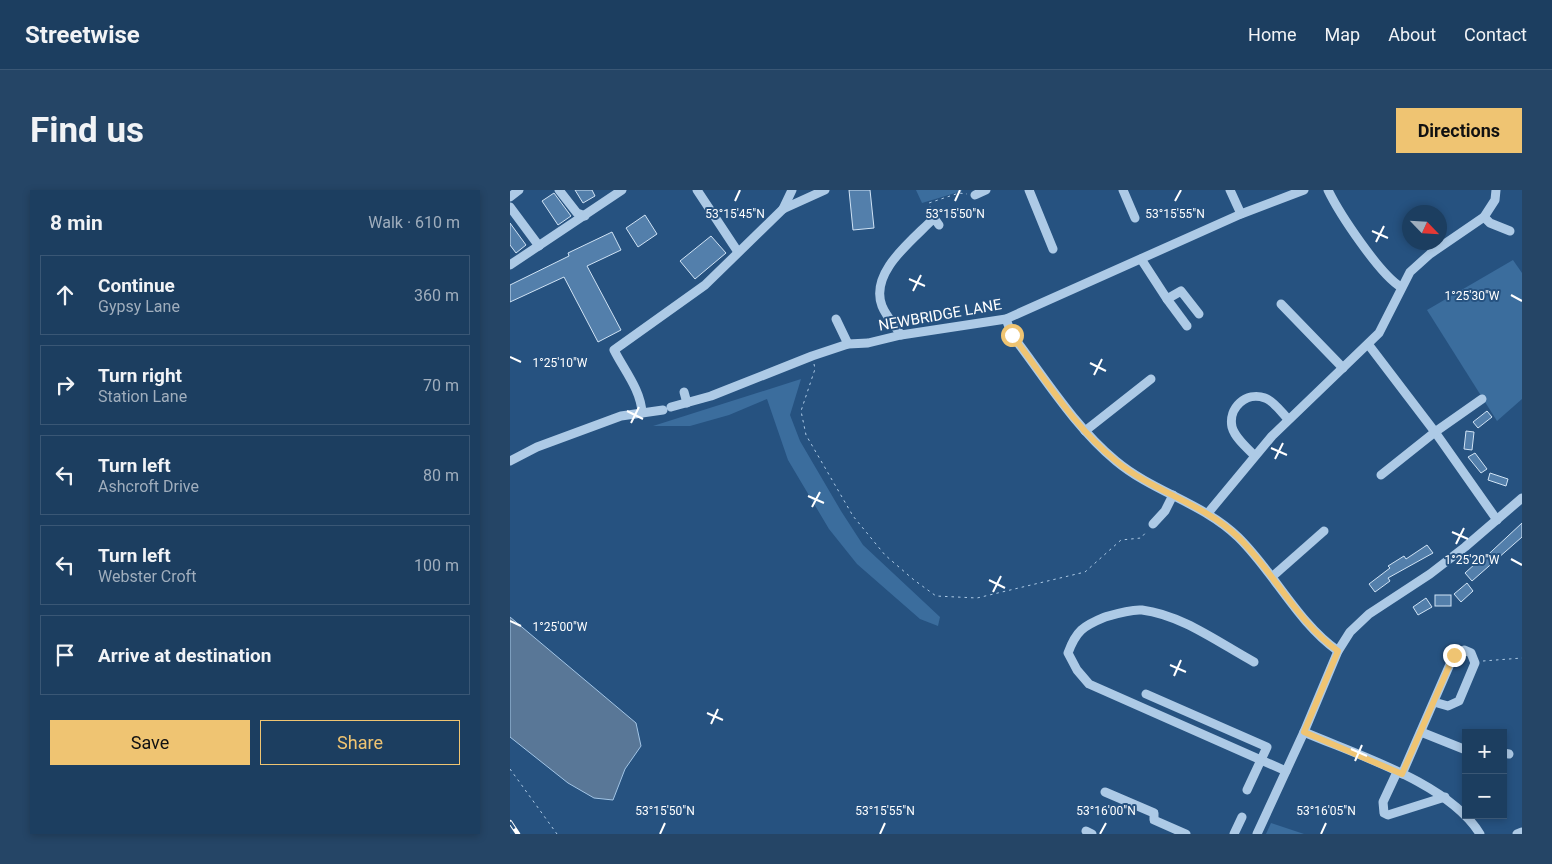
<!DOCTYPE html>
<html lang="en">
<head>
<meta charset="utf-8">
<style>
	body { margin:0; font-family:Roboto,sans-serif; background:#254566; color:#f1f3f6 }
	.controls { position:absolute; right:15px; bottom:15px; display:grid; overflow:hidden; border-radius:0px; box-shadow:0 2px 8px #0003 }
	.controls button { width:45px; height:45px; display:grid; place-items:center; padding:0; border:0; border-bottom:1px solid #3a5775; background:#1c3e60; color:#f1f3f6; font:25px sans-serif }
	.compass { position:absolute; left:892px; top:15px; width:45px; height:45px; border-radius:50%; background:#1c3e60; box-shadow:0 2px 8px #0003; rotate:115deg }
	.stop { position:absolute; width:15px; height:15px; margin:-11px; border:4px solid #efc472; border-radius:50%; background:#fff }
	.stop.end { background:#efc472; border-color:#fff; box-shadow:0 1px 5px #0008 }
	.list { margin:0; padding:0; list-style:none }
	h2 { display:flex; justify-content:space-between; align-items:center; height:65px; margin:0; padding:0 20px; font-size:21px }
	h2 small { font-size:16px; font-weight:400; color:#a0aebd }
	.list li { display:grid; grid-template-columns:32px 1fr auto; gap:15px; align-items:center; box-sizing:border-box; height:80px; margin:0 10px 10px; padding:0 10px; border:1px solid #3a5775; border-radius:0px }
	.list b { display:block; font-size:19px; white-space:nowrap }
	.list p { margin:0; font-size:16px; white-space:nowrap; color:#a0aebd }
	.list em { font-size:16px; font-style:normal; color:#a0aebd }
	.actions { display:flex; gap:10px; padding:15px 20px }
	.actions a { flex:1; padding:11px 0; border:1px solid #efc472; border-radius:0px; text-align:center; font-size:18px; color:#efc472 }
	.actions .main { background:#efc472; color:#111 }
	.icon { flex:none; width:28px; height:28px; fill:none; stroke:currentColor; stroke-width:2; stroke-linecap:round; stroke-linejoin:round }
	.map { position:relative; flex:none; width:1012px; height:644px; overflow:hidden; border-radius:0px }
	header { display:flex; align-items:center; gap:30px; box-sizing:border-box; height:70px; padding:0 25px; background:#1c3e60; border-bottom:1px solid #3a5775 }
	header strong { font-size:24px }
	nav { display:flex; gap:28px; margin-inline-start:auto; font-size:18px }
	.intro { display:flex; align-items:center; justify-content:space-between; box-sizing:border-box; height:120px; padding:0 30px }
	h1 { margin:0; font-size:35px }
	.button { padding:12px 22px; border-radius:0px; background:#efc472; color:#111; font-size:18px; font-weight:700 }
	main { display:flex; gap:30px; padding:0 30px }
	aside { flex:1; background:#1c3e60; border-radius:0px; box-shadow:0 2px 8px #0003 }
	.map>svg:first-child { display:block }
	.green { fill:#3b6d9d }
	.water { fill:#597797; stroke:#a2c5e6 }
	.building { fill:#537fab; stroke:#d0e3f5 }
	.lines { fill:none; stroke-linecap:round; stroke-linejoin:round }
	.path { stroke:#adcae6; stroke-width:1; stroke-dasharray:2.5 4; stroke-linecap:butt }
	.minor { stroke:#adcae6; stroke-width:9 }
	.rail-casing { stroke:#fff; stroke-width:4.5 }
	.rail { stroke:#265280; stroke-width:2.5; stroke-dasharray:8; stroke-linecap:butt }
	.route { stroke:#efc472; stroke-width:6 }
	.ticks { fill:none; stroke:#fff; stroke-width:2 }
	.labels { text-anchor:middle; stroke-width:4; stroke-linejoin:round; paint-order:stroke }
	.street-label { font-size:15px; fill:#fff; stroke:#265280 }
	.ticks-label { font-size:12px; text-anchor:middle; fill:#fff; stroke:#265280; stroke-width:4; stroke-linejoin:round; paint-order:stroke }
</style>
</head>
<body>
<header>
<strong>Streetwise</strong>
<nav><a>Home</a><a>Map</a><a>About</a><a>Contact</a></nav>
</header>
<div class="intro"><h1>Find us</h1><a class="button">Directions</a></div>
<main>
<aside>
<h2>8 min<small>Walk · 610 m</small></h2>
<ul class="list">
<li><svg class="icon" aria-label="ahead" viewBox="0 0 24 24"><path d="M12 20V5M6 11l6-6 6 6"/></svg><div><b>Continue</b><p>Gypsy Lane</p></div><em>360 m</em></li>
<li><svg class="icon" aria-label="right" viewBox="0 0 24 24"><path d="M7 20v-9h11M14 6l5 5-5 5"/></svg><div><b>Turn right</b><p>Station Lane</p></div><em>70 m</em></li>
<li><svg class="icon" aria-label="left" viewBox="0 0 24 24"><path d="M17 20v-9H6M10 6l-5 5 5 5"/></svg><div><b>Turn left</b><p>Ashcroft Drive</p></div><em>80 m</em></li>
<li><svg class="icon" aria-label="left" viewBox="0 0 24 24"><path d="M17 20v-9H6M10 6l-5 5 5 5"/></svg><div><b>Turn left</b><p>Webster Croft</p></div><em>100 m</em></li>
<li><svg class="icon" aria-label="arrive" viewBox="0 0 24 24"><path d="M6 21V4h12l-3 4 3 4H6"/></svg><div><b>Arrive at destination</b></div></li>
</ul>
<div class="actions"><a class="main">Save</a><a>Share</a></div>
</aside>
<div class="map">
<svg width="1012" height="644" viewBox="0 0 1012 644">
	<rect width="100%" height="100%" fill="#265280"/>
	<g class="green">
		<path d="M406,0H452V1L412,13Z"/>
		<path d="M1003,70L1012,83V209L987,231L917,120Z"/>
		<path d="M291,189L280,225L290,251L331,321L353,355L430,427L428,436L410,429L347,374L319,339L278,270L257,209L219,225L180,236H143Z"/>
		<path d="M761,633L794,644H756Z"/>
	</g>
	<path class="water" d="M0,427L126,533L131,556L115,579L103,610L84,608L58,593L0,547Z"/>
	<g class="building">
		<path d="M65,0H82L85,6L73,13Z"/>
		<path d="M339,0H360L364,38L343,40Z"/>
		<path d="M44,3L61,26L48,35L32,11Z"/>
		<path d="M135,25L147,44L128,57L116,38Z"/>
		<path d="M0,33L16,55L6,63L0,55Z"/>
		<path d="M102,42L111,60L77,76L111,140L88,152L54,87L0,112V95L59,66L58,63Z"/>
		<path d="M201,46L216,63L185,89L170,71Z"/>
		<path d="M977,221L982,227L968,238L963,232Z"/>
		<path d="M956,241L964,242L962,260L954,259Z"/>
		<path d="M965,263L977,279L971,283L958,267Z"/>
		<path d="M980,283L998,289L996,296L978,290Z"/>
		<path d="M1012,333V347L962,391L955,383L966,373L968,374Z"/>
		<path d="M917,355L923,363L878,388L880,391L865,402L859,394L880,378L878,376L894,366L896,369Z"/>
		<path d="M957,393L963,401L951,412L944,404Z"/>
		<rect x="925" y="405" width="16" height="11"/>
		<path d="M916,408L922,417L908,425L903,417Z"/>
	</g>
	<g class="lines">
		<g class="path">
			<path d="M421,19L419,13L449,3L457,4"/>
			<path d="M304,174L305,179L291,221L296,245L343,326L375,365L404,390L426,406L467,408L575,382L611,350L631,348L637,341"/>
			<path d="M973,471L1012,468"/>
			<path d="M0,579L47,644"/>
		</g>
		<g class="minor">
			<path d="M49,0L67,23L75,26"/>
			<path d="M187,0L228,62"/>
			<path d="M519,0L543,59"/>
			<path d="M613,0L625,28"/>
			<path d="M720,0L731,24"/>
			<path d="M818,0C829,23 870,85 891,97"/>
			<path d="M465,5L476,0"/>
			<path d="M0,7L9,0"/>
			<path d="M0,17L29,56"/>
			<path d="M273,19L282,0"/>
			<path d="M974,27L980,33L1000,41"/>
			<path d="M631,69L657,109L671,101L689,124"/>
			<path d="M0,75L112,0"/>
			<path d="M657,109L677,136"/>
			<path d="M771,114L833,178"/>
			<path d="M326,129L338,154"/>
			<path d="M496,129L502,145C535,188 564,236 606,271C643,302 693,313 728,347C764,382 787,432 828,461"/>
			<path d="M391,145C385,136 376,126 372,116C359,82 403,50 424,28L429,35"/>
			<path d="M858,154L925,242L987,330"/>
			<path d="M174,202L177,213"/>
			<path d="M161,217L201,206L302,166L338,154L358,153L391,145L496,129L731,24L794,0"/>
			<path d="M132,223C131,200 114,180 104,160L195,95L273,19L315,0"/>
			<path d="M575,241L641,189"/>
			<path d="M744,265C737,258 725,248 722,237C718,218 736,201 755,208C764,211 772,223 778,229"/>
			<path d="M0,271L27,257L111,226L153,220"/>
			<path d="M871,285L925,242L972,209"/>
			<path d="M698,323L762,246L869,143L900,82L920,64L974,27L985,10L986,0"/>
			<path d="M643,334L655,321L663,305"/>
			<path d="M763,386L814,341"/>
			<path d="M744,472C709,453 672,425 632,420C621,419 605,424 595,427C573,436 566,441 558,463L567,480L579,494L776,581"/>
			<path d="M636,504L757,557L737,600"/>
			<path d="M794,542C847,565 939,593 970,644"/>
			<path d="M911,542L956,560"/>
			<path d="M993,563L999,564"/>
			<path d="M887,582L873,612L874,623L878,625L935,607"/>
			<path d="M892,584L944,465L954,460L961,463L965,473L949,511L938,516L924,512"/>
			<path d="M595,602L644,623V630L676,644"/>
			<path d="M576,641L582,644"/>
			<path d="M724,644L732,627"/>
			<path d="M747,644L794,542L828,461L840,442L859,424L920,384L955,357L1012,308"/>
			<path d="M1007,644L1012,642"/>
		</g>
		<defs>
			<path id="rail" d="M0,632L8,644"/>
		</defs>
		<use href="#rail" class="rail-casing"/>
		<use href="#rail" class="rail"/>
	</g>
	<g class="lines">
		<path class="route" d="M502,145C534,187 564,237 606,271C643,302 693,313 728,347C764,382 787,432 828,461L794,542L892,584L944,465"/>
	</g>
	<path class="ticks" d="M225,11L230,0M445,11L450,0M665,11L671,0M862,41L878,48M866,52L874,36M399,89L415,96M403,101L411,85M1001,105L1012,111M0,167L11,172M580,173L596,181M584,185L592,169M117,221L133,229M121,233L129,217M761,258L777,265M765,269L773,253M298,306L314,313M302,317L310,302M942,342L958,349M946,354L954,338M1001,369L1012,375M479,390L495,398M483,402L491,386M0,431L11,436M660,475L676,482M664,486L671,470M197,523L213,530M201,534L208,519M841,559L857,566M845,571L852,555M150,644L155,633M370,644L375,633M590,644L596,633M811,644L816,633"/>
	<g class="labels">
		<g class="street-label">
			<text transform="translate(430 125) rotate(-10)" y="5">NEWBRIDGE LANE</text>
		</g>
	</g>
	<g class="ticks-label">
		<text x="225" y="28">53°15'45"N</text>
		<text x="445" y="28">53°15'50"N</text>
		<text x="665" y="28">53°15'55"N</text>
		<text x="962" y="110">1°25'30"W</text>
		<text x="50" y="177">1°25'10"W</text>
		<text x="962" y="374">1°25'20"W</text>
		<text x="50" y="441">1°25'00"W</text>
		<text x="155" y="625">53°15'50"N</text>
		<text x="375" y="625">53°15'55"N</text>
		<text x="596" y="625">53°16'00"N</text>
		<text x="816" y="625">53°16'05"N</text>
	</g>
</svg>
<div class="controls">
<button>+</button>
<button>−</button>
</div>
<svg class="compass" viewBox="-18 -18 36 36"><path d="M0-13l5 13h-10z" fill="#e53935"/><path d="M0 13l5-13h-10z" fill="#a0aebd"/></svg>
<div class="stop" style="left:502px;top:145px"></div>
<div class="stop end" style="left:944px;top:465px"></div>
</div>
</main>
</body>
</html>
